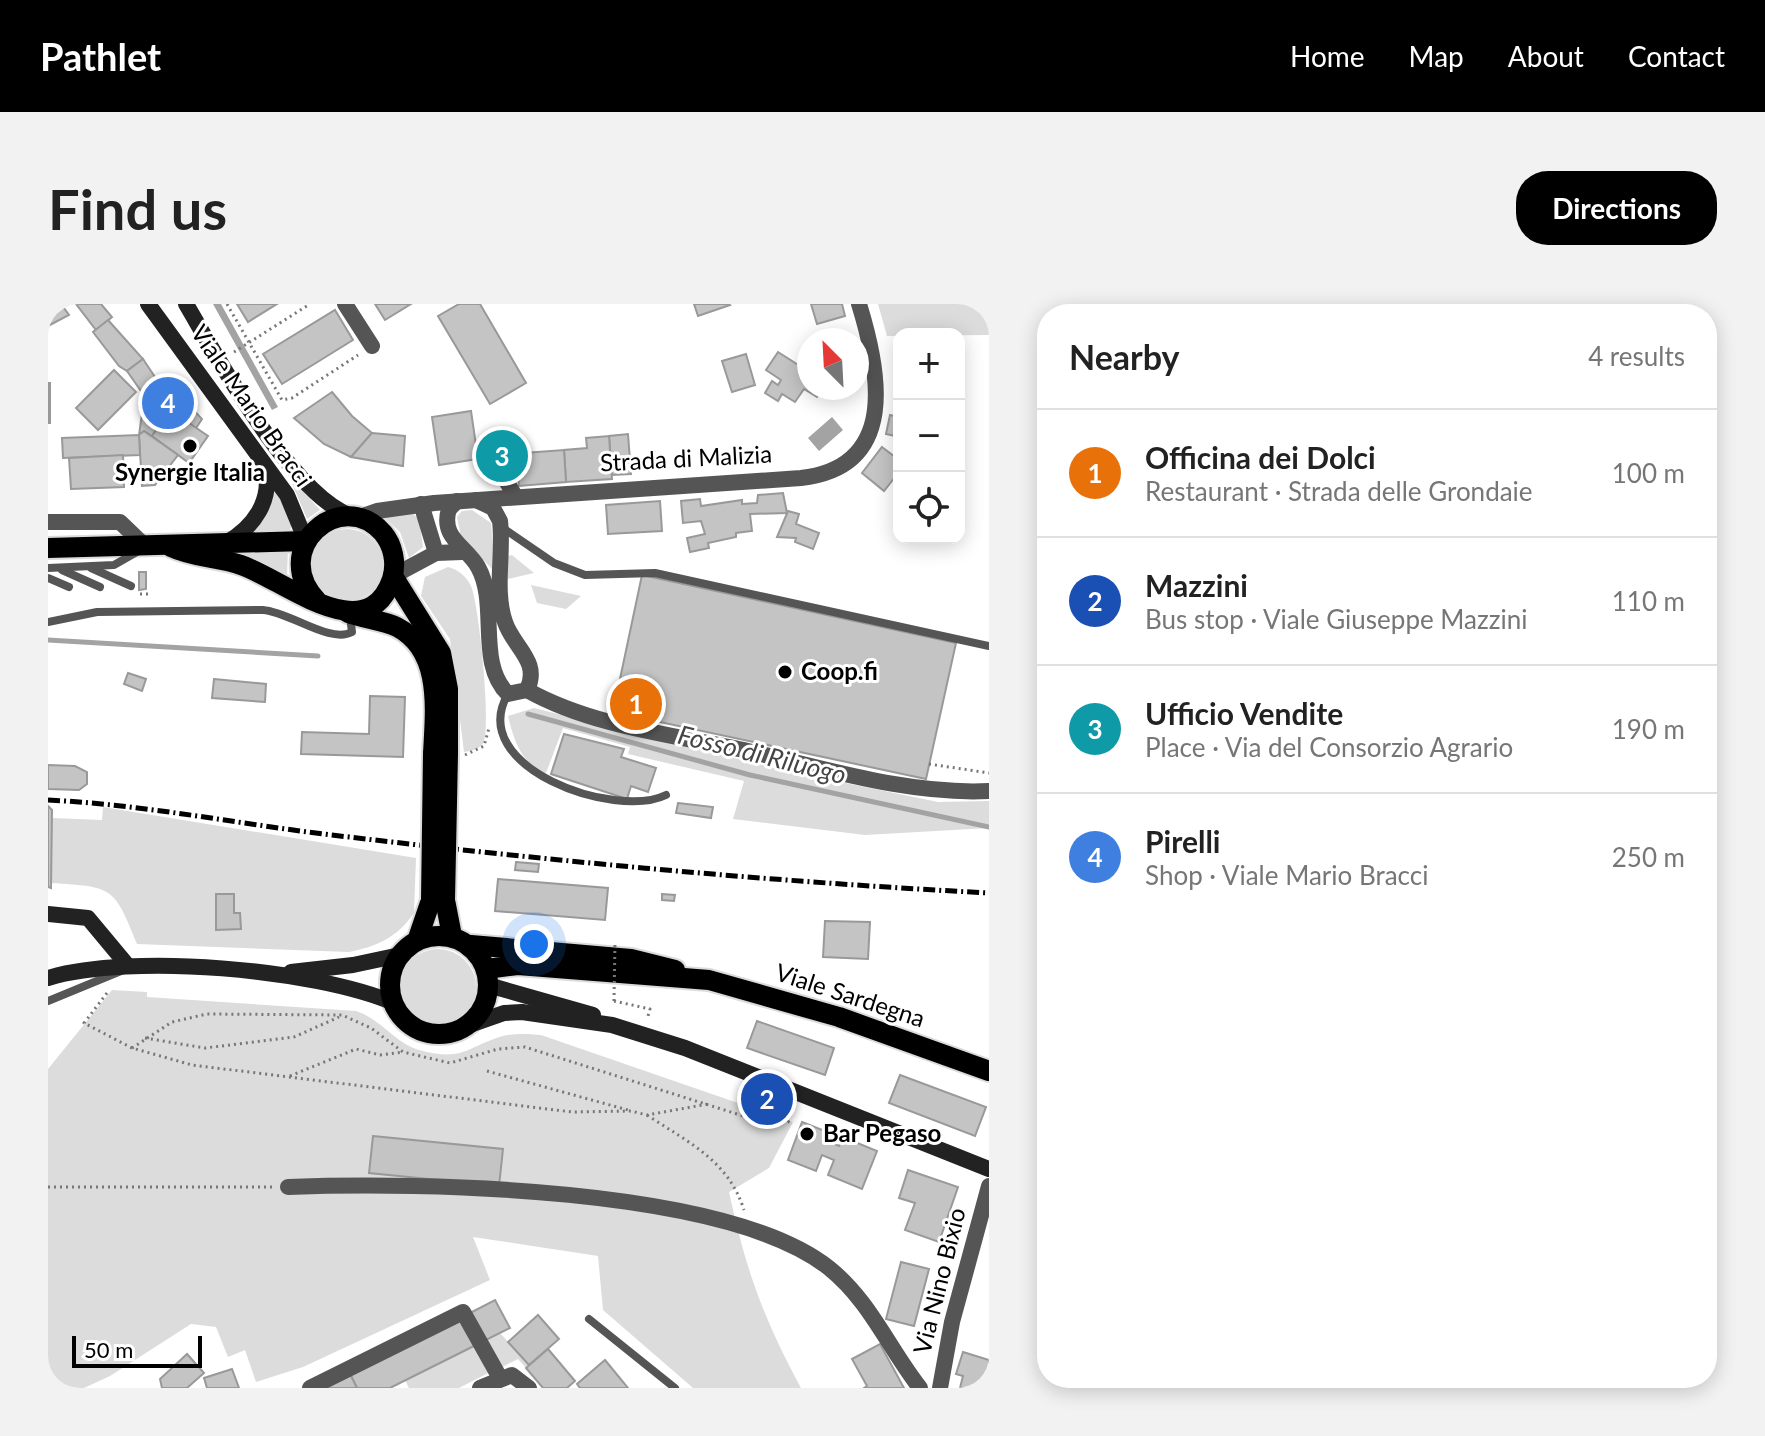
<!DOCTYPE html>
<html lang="en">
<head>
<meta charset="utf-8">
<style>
	body { margin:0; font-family:Lato,sans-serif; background:#f2f2f2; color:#222 }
	.controls { position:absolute; right:24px; top:24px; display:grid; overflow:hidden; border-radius:16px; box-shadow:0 4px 20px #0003 }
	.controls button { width:72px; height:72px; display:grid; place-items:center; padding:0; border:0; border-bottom:2px solid #e0e0e0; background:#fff; color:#222; font:40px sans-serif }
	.compass { position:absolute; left:749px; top:24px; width:72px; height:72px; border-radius:50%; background:#fff; box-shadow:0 4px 20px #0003; rotate:336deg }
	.scale { position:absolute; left:24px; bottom:20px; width:130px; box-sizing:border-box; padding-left:8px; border:4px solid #000; border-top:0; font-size:22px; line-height:28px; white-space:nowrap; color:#000; -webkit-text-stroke:6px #fff; paint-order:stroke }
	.you { position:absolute; left:486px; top:640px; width:28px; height:28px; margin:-20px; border:6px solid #fff; border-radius:50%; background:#1a73e8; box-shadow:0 0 0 12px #1a73e833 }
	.badge { display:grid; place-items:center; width:52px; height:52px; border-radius:50%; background:#000; color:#fff; font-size:26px; font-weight:700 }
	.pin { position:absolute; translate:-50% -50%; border:4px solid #fff; box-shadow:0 2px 8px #0006 }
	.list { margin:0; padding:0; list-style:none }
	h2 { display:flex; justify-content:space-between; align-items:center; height:104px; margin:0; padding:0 32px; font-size:34px }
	h2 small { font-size:26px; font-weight:400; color:#767676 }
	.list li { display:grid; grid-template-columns:52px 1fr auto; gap:24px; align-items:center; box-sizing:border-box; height:128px; padding:0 32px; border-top:2px solid #e0e0e0 }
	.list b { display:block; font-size:30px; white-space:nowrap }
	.list p { margin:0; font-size:26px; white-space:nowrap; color:#767676 }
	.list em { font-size:26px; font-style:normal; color:#767676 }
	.icon { flex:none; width:44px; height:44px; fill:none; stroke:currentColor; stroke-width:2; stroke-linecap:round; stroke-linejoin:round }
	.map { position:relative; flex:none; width:941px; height:1084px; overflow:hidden; border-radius:32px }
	header { display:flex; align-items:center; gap:48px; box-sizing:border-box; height:112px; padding:0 40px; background:#000; color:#fff }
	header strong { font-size:38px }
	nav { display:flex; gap:44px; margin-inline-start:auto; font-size:28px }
	.intro { display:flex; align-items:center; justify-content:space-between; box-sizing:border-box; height:192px; padding:0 48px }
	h1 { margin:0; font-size:56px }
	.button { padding:20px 36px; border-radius:32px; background:#000; color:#fff; font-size:28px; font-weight:700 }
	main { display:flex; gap:48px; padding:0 48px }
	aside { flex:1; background:#fff; border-radius:32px; box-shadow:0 4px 20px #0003 }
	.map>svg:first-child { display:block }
	.green { fill:#dcdcdc }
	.water { fill:#a3a3a3 }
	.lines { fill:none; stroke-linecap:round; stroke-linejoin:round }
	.stream { stroke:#a3a3a3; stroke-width:5 }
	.building { fill:#c4c4c4; stroke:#999; stroke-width:2 }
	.street-tunnel { stroke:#d9d9d9; stroke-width:16; stroke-dasharray:16 8; stroke-linecap:butt }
	.primary-casing { stroke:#dbdbdb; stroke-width:24 }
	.path { stroke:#777; stroke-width:3; stroke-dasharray:2 4; stroke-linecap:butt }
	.lane { stroke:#555; stroke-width:8 }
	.street { stroke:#555; stroke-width:16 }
	.secondary { stroke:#222; stroke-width:16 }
	.primary { stroke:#000; stroke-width:20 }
	.rail { stroke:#000; stroke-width:5; stroke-dasharray:12 4 2 4; stroke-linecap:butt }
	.primary-bridge-casing { stroke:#dbdbdb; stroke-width:24; stroke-linecap:butt }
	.path-bridge { stroke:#777; stroke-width:3; stroke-dasharray:2 4; stroke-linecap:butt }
	.primary-bridge { stroke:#000; stroke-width:20 }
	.poi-dot { fill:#000; stroke:#fff; stroke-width:3 }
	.labels { text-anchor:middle; stroke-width:6; stroke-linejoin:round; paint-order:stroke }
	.street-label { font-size:24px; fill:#000; stroke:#fff }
	.poi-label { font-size:24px; font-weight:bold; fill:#000; stroke:#fff; text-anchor:start }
	.water-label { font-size:26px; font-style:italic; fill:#444; stroke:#fff }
</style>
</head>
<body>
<header>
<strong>Pathlet</strong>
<nav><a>Home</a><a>Map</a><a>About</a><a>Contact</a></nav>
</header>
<div class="intro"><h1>Find us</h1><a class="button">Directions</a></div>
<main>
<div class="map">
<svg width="941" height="1084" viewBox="0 0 941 1084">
	<rect width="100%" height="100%" fill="#fff"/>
	<g class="green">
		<path d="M830,0H941V31L839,32Z"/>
		<path d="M240,170L272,206L259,215Z"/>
		<path d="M226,182L244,220L242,226L200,233Z"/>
		<path d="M424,206L443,219L447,268L413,233L409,213L414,207Z"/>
		<path d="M363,208L371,215L375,243L361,254L352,228L335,212Z"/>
		<circle cx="299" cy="261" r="36"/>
		<path d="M240,244L239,272L191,250Z"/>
		<path d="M464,251L486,269L460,275V252Z"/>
		<path d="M400,263C411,266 418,272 423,282C431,300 443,421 436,437C433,445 424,447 416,448L402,335L373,292L377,273Z"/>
		<path d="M483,281L533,292L518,305L489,299Z"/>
		<path d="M486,404L734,466L890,498L941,497V524L817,531L685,515L696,477L580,450L582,443L515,424L498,469C474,462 465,434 460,412Z"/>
		<path d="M55,503L368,554L366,609C350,633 328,643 301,648L89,640C66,582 65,583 3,579L4,514L54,516Z"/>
		<circle cx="390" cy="683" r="38"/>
		<path d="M64,686L99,688V693L308,707C333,715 347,739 371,746C416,758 418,743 455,732C467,729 481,730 493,731L745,818L721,864L681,888C698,966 715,1014 753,1084H645L555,1006L550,952L425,933L442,976L255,1063L208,1078L197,1046L180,1053L168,1023L143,1020L62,1072L36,1084H0V765Z"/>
		<path d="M452,1029L481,1061L478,1064L470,1055L452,1064L436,1037Z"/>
		<path d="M428,1041L444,1067L411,1084H361L357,1076Z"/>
	</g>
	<g class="water">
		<path d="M165,0H173L230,103L224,106Z"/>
		<path d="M784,113L795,126L771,147L760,134Z"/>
	</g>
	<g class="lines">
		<g class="stream">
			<path d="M0,336L270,352"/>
			<path d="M480,410L702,471L941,523"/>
		</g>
	</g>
	<g class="building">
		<path d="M0,0H13L21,11L0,22Z"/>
		<path d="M28,0H53L64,13L48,26Z"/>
		<path d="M189,0H229L200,18Z"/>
		<path d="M327,0H363L337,16Z"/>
		<path d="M411,0H432L478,79L442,100L390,12Z"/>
		<path d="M646,0H681L682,1L650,12Z"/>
		<path d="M763,0H794L797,12L769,20Z"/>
		<path d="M287,6L305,36L234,80L215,50Z"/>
		<path d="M60,16L95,55L79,67L71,62L45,28Z"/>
		<path d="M730,48L752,62L761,50V84H775L769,93L756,85L747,98L734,90L730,97L717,89L724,77L730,81L733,76L718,66Z"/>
		<path d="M698,50L707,81L684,88L674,57Z"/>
		<path d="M95,55L109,76L95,90L79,67Z"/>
		<path d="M66,66L88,88L50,126L28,104Z"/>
		<rect x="0" y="79" width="2" height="40"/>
		<path d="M122,81L154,115L148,124L122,106L104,132L96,127L91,131L94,110Z"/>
		<path d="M284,88L304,112L324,129L303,153L276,140L246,114Z"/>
		<path d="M122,106L160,132L141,159L104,132Z"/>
		<path d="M423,107L430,155L391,161L384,113Z"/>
		<path d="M842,111L851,113V133L838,130Z"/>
		<path d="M96,127L130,151L107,181L94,182L91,131Z"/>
		<path d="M324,129L357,132L355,162L303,153Z"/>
		<path d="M580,130L583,170L564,171L561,132Z"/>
		<path d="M91,131L92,151L15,154L14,134Z"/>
		<path d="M458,131L462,173L450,174L446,132Z"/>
		<path d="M561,132L564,175L518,178L516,146L539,144L538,134Z"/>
		<path d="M834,143L851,156V168L836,187L814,169Z"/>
		<path d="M516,146L518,178L471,182L469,158L477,157L476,149Z"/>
		<path d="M75,151L76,183L23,185L21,154Z"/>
		<path d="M735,189L739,209L702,210L704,227L688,229V233L660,239L661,244L642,248L639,234L657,230L653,217L635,219L633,197L652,195L653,202L694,196V200L709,199L710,191Z"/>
		<path d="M612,197L614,227L560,230L558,201Z"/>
		<path d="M740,207L751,210L748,220L771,229L765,245L747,238L748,234L729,233Z"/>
		<path d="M91,268H98V285L91,286Z"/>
		<path d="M594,271L908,339L878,475L565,408Z"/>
		<path d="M80,369L98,375L94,387L76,380Z"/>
		<path d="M166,375L218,380L217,398L164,394Z"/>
		<path d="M322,392L357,393L355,453L253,450L254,428L321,430Z"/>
		<path d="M516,430L576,445L573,453L608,464L600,488L583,482L579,495L503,470Z"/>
		<path d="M0,461L27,462L39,468V480L31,486L0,485Z"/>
		<path d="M630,499L665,503L663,514L628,509Z"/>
		<path d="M0,502L4,506L3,584L0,583Z"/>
		<path d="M468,558L491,560L490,568L467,566Z"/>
		<path d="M450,575L560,584L557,616L447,607Z"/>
		<path d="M168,590H186V609H192L193,625L168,626Z"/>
		<path d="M614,590L627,591L626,597L614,596Z"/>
		<path d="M777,617L822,618L820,655L775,653Z"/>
		<path d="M709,717L786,744L777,771L699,744Z"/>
		<path d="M852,771L938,803L927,832L841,799Z"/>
		<path d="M754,818L782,829L779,837L791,842L795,833L829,847L814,885L780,871L786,856L774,851L768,867L740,856Z"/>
		<path d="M325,832L455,845L451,882L321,869Z"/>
		<path d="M860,866L910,883L891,938L857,926L867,899L851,894Z"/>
		<path d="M853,958L881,965L866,1022L838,1015Z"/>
		<path d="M447,996L462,1024L436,1037L422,1009Z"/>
		<path d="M490,1011L511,1035L481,1061L460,1038Z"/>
		<path d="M412,1012L428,1041L342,1084H309L301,1068Z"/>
		<path d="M832,1040L856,1084H816L819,1082L804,1055Z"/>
		<path d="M500,1045L527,1077L519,1084H495L478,1064Z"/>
		<path d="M915,1048L941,1056V1084H912L915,1072L908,1070Z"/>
		<path d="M139,1050L156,1069L139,1084H114L112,1075Z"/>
		<path d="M557,1056L580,1084H532L529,1080Z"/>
		<path d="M184,1065L191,1084H159L156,1074Z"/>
		<path d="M301,1068L309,1084H281L279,1079Z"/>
	</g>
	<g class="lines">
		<path class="street-tunnel" d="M452,133L456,173"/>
		<defs>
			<g id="primary">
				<path d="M123,243C146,254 170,253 193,261C235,275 319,348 344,275C349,259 345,241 335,229C293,181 219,246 270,298"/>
				<path d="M0,244L258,237"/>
				<path d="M345,272L393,349L400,385V450"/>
				<path d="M300,309C316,315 334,316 349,323C395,347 387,407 385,450"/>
				<path d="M397,596L404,632"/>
				<circle cx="391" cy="681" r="49"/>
				<path d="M369,637L383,596"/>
				<path d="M423,641L583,655L627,666"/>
				<path d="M438,665L470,661L661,676L791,713L941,767"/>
			</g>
		</defs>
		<use href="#primary" class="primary-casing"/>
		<g class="path">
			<path d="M179,0L234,96L244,94L310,51"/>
			<path d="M186,48L262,0"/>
			<path d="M92,290H101"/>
			<path d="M417,451L436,442L441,424"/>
			<path d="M881,460L941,469"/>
			<path d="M59,689L36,719L84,744L144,761L524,808L583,807L599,811L660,800"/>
			<path d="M566,697L602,705L600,712"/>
			<path d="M97,734L157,744L246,733L291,713"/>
			<path d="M84,744L124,718L159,710L294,711L323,724L355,748L402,759L450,745L477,743L708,816L740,818L744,806"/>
			<path d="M439,767L580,806"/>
			<path d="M242,772L308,745L332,751L355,748"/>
			<path d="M599,811C641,839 680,856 696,906"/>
			<path d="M0,883H224"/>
		</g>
		<g class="lane">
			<path d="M452,222L506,259L537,271L607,269L941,342"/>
			<path d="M0,264L66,261L94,245"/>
			<path d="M43,264L83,282"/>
			<path d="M14,266L52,283"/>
			<path d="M0,274L21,283"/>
			<path d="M0,318L49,308L215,306C242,308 282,340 304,328L302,313"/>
			<path d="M460,390C417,463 567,516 618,491"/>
			<path d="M0,697L73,667"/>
			<path d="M541,1015L627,1084"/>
		</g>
		<g class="street">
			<path d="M297,0L324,42"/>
			<path d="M456,173L467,192"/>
			<path d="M409,197L401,205C392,234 418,242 430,263C451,300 428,359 460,390L479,386C493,357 465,343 457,318C446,286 456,250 452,217L445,204L428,196"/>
			<path d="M373,200L388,249"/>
			<path d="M309,214L329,207L386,199L753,174C851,163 832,68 811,0"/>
			<path d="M0,218H72L97,242"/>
			<path d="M345,272L388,249L414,248"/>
			<path d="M479,386C543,422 625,431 696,446C776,464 859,491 941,487"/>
			<path d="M240,883C371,878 678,882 781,964C822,997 840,1043 872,1084"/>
			<path d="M262,1084L415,1008L452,1074"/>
			<path d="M432,1084L464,1071L481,1084"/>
			<path d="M892,1084L904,1018L941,882"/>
		</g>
		<g class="secondary">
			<path d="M100,0L239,191L258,237"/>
			<path d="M138,0C171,56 243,190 303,212"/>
			<path d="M178,239C206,223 225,196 217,163"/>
			<path d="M0,610L40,614L80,662"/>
			<path d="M243,668L305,661L352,651"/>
			<path d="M0,674C83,649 266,665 346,699"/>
			<path d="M440,681L545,711"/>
			<path d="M419,722L456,709L474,708L564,721L637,744L941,865"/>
		</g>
		<use href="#primary" class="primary"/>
		<path class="rail" d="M0,496C102,501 200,522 301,533C513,558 728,578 941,589"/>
		<defs>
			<g id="primary-bridge">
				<path d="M383,596L385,450"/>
				<path d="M397,596L400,450"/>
			</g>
		</defs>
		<use href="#primary-bridge" class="primary-bridge-casing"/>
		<path class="path-bridge" d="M566,697L567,639"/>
		<use href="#primary-bridge" class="primary-bridge"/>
	</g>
	<g class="poi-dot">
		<circle cx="142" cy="142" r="8"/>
		<circle cx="737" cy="368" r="8"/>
		<circle cx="759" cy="830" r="8"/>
	</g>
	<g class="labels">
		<g class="street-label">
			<text transform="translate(203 102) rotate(55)" y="8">Viale Mario Bracci</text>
			<text transform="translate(638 155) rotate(-3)" y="8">Strada di Malizia</text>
			<text transform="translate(802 692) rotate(18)" y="8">Viale Sardegna</text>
			<text transform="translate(892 977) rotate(-76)" y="8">Via Nino Bixio</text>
		</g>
		<g class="poi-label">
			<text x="142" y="177" text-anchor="middle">Synergie Italia</text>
			<text x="753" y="376">Coop.fi</text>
			<text x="775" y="838">Bar Pegaso</text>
		</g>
		<g class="water-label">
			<text transform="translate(714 451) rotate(14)" y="9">Fosso di Riluogo</text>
		</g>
	</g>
</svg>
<div class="controls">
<button>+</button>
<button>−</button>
<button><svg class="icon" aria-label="locate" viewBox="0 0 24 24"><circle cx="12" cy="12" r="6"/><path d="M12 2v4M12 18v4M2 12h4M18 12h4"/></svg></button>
</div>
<svg class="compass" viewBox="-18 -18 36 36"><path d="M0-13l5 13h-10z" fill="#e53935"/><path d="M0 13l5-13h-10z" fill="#767676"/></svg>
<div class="scale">50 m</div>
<div class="you"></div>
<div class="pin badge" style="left:588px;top:400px;background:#e8710a">1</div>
<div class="pin badge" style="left:719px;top:795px;background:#1a4fb4">2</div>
<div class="pin badge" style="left:454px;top:152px;background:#0f9aa8">3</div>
<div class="pin badge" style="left:120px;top:99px;background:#3f7fe0">4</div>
</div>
<aside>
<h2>Nearby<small>4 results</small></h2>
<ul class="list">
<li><span class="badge" style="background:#e8710a">1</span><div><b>Officina dei Dolci</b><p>Restaurant · Strada delle Grondaie</p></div><em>100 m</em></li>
<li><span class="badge" style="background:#1a4fb4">2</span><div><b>Mazzini</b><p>Bus stop · Viale Giuseppe Mazzini</p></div><em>110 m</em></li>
<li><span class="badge" style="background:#0f9aa8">3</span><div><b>Ufficio Vendite</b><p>Place · Via del Consorzio Agrario</p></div><em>190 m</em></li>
<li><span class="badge" style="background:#3f7fe0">4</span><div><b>Pirelli</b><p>Shop · Viale Mario Bracci</p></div><em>250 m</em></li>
</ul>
</aside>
</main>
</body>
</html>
